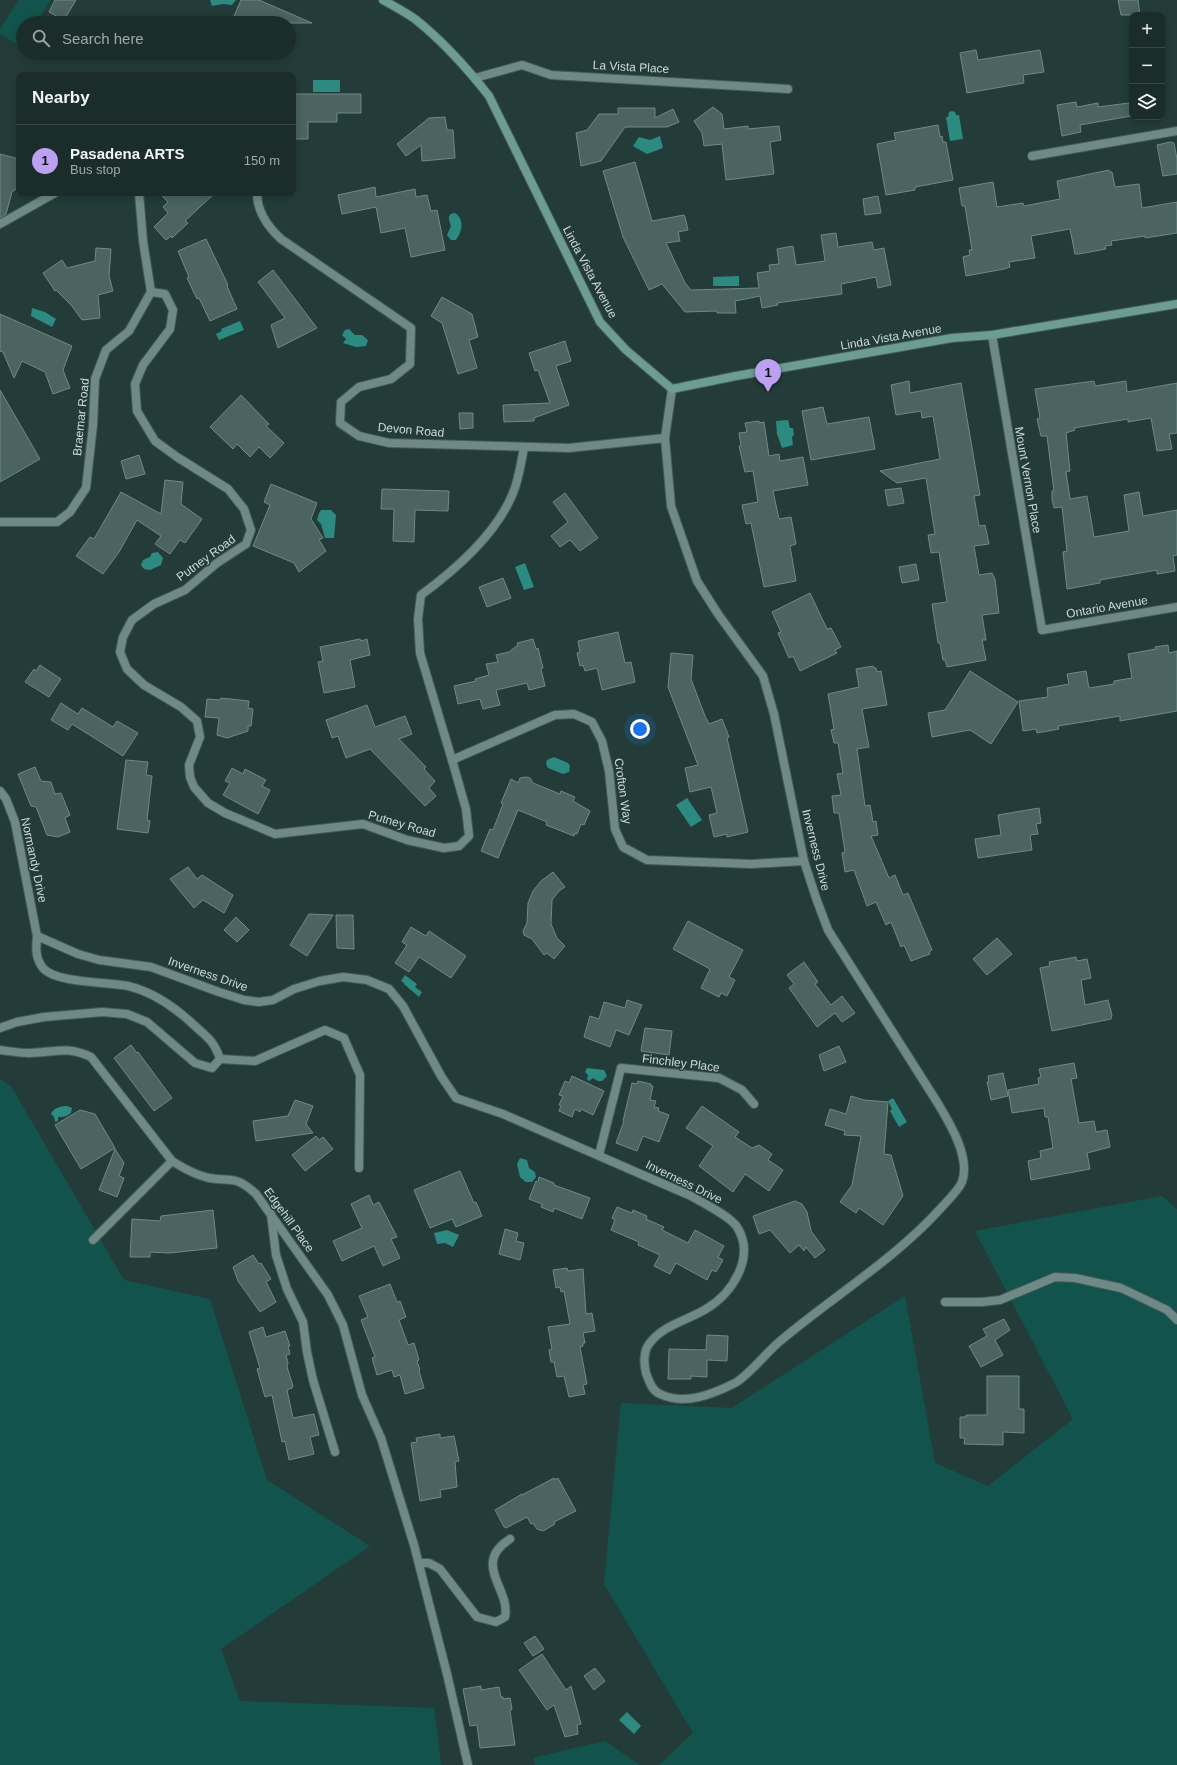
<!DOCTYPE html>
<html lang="en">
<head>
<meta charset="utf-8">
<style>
	body { margin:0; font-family:Helvetica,sans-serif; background:#283937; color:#f1f3f6 }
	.controls { position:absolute; right:12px; top:12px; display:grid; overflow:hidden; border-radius:8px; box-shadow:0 2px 10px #0003 }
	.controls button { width:36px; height:36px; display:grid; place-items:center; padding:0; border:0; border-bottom:1px solid #394947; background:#1b2d2b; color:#f1f3f6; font:20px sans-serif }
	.you { position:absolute; left:640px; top:729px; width:14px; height:14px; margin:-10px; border:3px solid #fff; border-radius:50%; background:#1a73e8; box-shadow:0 0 0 6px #1a73e833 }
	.badge { display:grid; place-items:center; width:26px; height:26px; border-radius:50%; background:#bca0f2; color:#111; font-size:13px; font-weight:700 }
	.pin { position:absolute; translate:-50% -33px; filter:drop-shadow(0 1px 2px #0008) }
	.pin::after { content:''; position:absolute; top:21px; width:14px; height:12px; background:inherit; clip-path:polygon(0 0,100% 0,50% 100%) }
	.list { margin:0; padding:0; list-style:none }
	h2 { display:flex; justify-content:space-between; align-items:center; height:52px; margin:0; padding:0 16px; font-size:17px }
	h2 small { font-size:13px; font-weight:400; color:#a0a8a9 }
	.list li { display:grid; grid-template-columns:26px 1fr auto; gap:12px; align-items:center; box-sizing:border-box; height:72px; padding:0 16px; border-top:1px solid #394947 }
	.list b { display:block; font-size:15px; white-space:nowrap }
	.list p { margin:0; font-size:13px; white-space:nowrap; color:#a0a8a9 }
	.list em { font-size:13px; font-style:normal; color:#a0a8a9 }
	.icon { flex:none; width:22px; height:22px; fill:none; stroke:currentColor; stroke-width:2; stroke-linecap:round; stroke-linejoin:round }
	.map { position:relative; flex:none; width:1177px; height:1765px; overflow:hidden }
	.search { position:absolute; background:#1b2d2b; box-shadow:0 2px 10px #0003; left:16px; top:16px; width:280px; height:44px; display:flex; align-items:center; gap:10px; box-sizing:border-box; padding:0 14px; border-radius:22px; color:#a0a8a9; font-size:15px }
	.panel { position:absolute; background:#1b2d2b; box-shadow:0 2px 10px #0003; left:16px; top:72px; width:280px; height:124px; border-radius:8px }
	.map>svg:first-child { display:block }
	.green { fill:#12544d }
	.water { fill:#2c8a80 }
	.building { fill:#4b6461; stroke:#6f8985 }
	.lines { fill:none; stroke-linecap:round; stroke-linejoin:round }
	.lane-casing { stroke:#445a57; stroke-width:10 }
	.street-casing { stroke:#445a57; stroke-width:10 }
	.secondary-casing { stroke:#445a57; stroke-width:10 }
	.lane { stroke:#6f8a86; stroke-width:8 }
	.street { stroke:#6f8a86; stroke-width:8 }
	.secondary { stroke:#6d9c95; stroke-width:8 }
	.labels { text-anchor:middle; stroke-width:3; stroke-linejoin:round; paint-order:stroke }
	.street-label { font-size:12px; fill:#ccdad8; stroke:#243c39 }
</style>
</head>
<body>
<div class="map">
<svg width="1177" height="1765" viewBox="0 0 1177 1765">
	<rect width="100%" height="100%" fill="#243c39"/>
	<g class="green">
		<path d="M19,0H51L36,23H23V43L21,47L0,34V29Z"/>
		<path d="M0,1079L11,1086L124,1280L210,1299L267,1480L370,1546L221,1649L240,1701L434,1708L441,1765H0Z"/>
		<path d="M1162,1196L1177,1209V1765H659L693,1733L604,1584L621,1403L732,1408L905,1296L935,1463L988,1486L1073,1419L975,1231Z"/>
		<path d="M605,1741L640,1765H535L533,1758Z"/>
	</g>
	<g class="water">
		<path d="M210,0H236L232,5L223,4L212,6Z"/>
		<rect x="313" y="80" width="27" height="12"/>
		<path d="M952,111L955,112L956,115H959L963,139L950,141L946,117H948L949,112Z"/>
		<path d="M660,136L663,148L647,154L633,146L639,137L650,140Z"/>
		<path d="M455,213C465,220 462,232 456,240H451L447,235L451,226C449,220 446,214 455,213Z"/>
		<path d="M739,276V286H713V277Z"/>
		<path d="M32,308L45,312L56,319L52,327L31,316Z"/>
		<path d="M240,321L244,330L219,340L216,334L222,331L221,329Z"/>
		<path d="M349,329L355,335H362L368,340L366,346L356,347L343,343L346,339L342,335L345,330Z"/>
		<path d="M788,420L790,428H793L794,435L792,437L793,445L782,448L777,434L776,421Z"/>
		<path d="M321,510H331L336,515L334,538H325L321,524L317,520L319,513Z"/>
		<path d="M158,552L163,558L161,565L150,570L144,569L141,565L143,560L150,557L152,553Z"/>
		<path d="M525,563L534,587L524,590L515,567Z"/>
		<path d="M554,757L568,763L570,766L569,772L563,774L548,768L546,764L547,760Z"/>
		<path d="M687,798L702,820L691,827L676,805Z"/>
		<path d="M405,975L417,984L415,987L422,992L419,997L404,984V983L401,981Z"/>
		<path d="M587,1068L604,1070L607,1076L602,1081H598L593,1078L589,1081L587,1079L588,1075L585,1072Z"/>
		<path d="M893,1098L907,1122L899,1127L890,1111L892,1109L888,1101Z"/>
		<path d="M67,1106L72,1108L71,1113C66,1117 64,1117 58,1117V1121L55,1122L54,1117L51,1114C53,1108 61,1106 67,1106Z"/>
		<path d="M520,1158L527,1160L529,1168L535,1172L536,1177L532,1182H526L520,1177L517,1164Z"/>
		<path d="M447,1230L459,1235L453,1247L445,1243L437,1244L434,1233Z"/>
		<path d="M627,1712L641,1726L634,1734L619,1720Z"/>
	</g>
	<g class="building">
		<path d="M55,0H76L64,20L49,12Z"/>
		<path d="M241,0H259L312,23H231Z"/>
		<path d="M1118,0H1138L1140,15H1121Z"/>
		<path d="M976,50L978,60L1040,50L1044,72L1023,75L1024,83L967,93L960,53Z"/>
		<path d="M293,94H361V113H337V122H308V139H293Z"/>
		<path d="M1076,102L1077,107L1098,103V107L1129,103L1131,116L1080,125L1081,132L1062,136L1057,105Z"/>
		<path d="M713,107L722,114L724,129L748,126V129L779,126L781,140L770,142L774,174L726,180L722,144L704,146L702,133L694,121Z"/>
		<path d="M618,108H655V118L673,109L679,122L667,127H625L601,161L581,166L576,133L587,130L599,114H618Z"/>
		<path d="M445,117L447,130H453L455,158L422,161L421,145L406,156L397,144L429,118Z"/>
		<path d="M938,125L940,137L942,136L943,142H946L953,180L915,187V190L886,195L877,144L896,140L894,133Z"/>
		<path d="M1170,142L1174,143L1177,159V174L1163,176L1157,145Z"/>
		<path d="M0,154L19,159V187L12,192L6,214L0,218Z"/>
		<path d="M635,162L652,221L684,215L685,217L688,230L678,232L680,241L666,243L685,283L691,290L759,288L757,273L770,271L769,265L779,264L777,249L793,246L796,265L825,261L821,235L836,233L838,247L872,242L874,250L884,248L891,285L878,288L876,277L841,284L842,294L777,303L778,305L762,308L760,296L735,301L736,313H717V311L685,312L662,284L649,290L623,237L603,171Z"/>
		<path d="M1109,170L1110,172H1112L1115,187L1139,184L1142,208L1177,202V233L1145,238V236L1111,241L1112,245L1105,246L1106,249L1079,254H1075L1070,229L1031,236L1035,258L1009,262L1010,267L1004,269L966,276L963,257L970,255L969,250H972L965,206H962L959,188L993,182L997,207L1023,203L1024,206L1060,199L1057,181Z"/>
		<path d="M375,187L376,197L415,189L416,197L427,195L431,211L437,210L445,250L411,257L405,228L381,233L376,207L342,214L338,195Z"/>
		<path d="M159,193H215L185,221L188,223L172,238L171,236L166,240L154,227L168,213L163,207L168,202Z"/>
		<path d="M878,196L881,213L865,215L863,199Z"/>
		<path d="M206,239L228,285L227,286L237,309L210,321L199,298L197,299L187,278L189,277L178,251Z"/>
		<path d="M96,248L111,249L109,276L113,291L98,295L100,318L82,320L72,306L56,290L55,291L43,273L62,260L67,268L95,261Z"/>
		<path d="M273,270L317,328L278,348L271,325L285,318L258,282Z"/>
		<path d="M442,297L472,314L478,337L469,340L477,368L458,374L442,323L431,316Z"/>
		<path d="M0,314L72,346L63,370L70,388L53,394L45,372L22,361L14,378L3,352L0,351Z"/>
		<path d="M565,341L571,361L556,366L569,405L534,418V421L504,422L503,405L550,403L538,370L535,371L529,353Z"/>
		<path d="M909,381L910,393L961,383L980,495L974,496L979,526L985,525L989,544L974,546L979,575L992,573L995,579L999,613L982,615L986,640H982L986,660L947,667L945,660H943L940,643H938L932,604L947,602L939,552L931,553L928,535L935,534L926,478L897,483L880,471L940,459L933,416L922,418L921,411L896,415L891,385Z"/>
		<path d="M1094,381L1095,386L1126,381L1127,392L1177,383V433L1169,434L1172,449L1157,451L1151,418L1128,422V419L1074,428L1075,430L1066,433L1070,471L1066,472L1070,499L1087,496L1094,537L1129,531L1124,495L1139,492L1143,516L1177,510V555L1173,556L1175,571L1157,574V570L1100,580V583L1067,589L1063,552L1067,551L1062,507L1054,508L1052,500V491H1054L1047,436H1041L1037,419L1040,418L1035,389Z"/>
		<path d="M0,390L40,459L0,482Z"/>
		<path d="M241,395L269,424L266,426L284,443L270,458L259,447L250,457L237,444L233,449L210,427Z"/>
		<path d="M823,407L827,424L869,417L875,449L811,460L802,411Z"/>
		<path d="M459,413H473V428L460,429Z"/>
		<path d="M759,421V423L764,422L769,456L779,454L780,461L803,457L808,485L773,491L779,519L791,517L796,544L790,546L796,581L764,587L751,523L746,524L742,505L758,502L753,471L745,472L739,446H741L739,433L747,432L745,423Z"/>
		<path d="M139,455L145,474L126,479L121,461Z"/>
		<path d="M165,480L183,482L181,504L202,519L185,543L180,540L170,554L155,544L161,536L137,520L119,552L103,574L76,556L90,537L94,539L121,492L161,514Z"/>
		<path d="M271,484L317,503L311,519L323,538L319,540L326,551L299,572L294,563L253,546L270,505L264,502Z"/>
		<path d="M901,488L904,503L888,506L885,490Z"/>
		<path d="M382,489L449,491L448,511L415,510L414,542L393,541L394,509H381Z"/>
		<path d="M565,493L598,538L580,551L570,540L560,547L551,536L568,522L553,502Z"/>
		<path d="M916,564L919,580L902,583L899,567Z"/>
		<path d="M503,578L511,598L487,607L479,587Z"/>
		<path d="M810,593L827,629L831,628L841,647L835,650L837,653L800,671L793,656L789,658L778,633L781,632L772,612Z"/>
		<path d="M618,632L625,663L631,662L635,682L602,690L597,668L585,671L583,665L580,666L577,653L580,652L578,641Z"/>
		<path d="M360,639L361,641L367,639L370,655L350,660L355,687L324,693L318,662L323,661L320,647Z"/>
		<path d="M533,639L536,649L538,648L543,668L541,669L545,686L529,690L527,683L496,690L500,705L483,709L480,699L458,704L454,686L476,681L475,679L489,675L486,664L498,662L496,655L509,652L518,645L517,643Z"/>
		<path d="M1168,645L1169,653L1177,651V711L1120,721V716L1058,726L1059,729L1037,733L1036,729L1023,731L1019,701L1048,697L1047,688L1069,684L1067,674L1086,671L1089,688L1114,684V681L1132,678L1128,654L1156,649L1155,647Z"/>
		<path d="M671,653L693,655L691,679L705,716L709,724L722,719L729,737L727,738L748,832L727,837V834L714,837L709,815L717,813L711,787L690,792L685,768L698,765L668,687Z"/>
		<path d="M40,665L61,679L49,697L25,682L34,669L36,671Z"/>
		<path d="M873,666L874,668H876L877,672L881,671L887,705L862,709L869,747L857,749L865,806L870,805L873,822L876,821L878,835L871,836L889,878L895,875L903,895L908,893L932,950L929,952L930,954L911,961L904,945L901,947L891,922L886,925L876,902L867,906L854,870L845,872L842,853L845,852L839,813H834L832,796L841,795L837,774L843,773L838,743H834L831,730L834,729L828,694L859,687L856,669Z"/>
		<path d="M970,671L1018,702L991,744L970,730L932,737L928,713L945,710Z"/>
		<path d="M221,698L249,701L248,708L253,709L251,726H248V731L227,738L217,735L219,718L205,717L207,699L220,700Z"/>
		<path d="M61,703L78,714L82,708L113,727L117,721L138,733L123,756L72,724L68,730L51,720Z"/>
		<path d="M367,705L375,727L405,716L412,734L399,739L426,767L424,769L435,781L429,788L436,796L425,806L370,749L346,758L338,736L332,738L326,720Z"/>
		<path d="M126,760L148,762L146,775L152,776L147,820L150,821L148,833L117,829Z"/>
		<path d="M35,767L41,781L51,782L55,794L61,793L70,815L65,818L70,832L58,837L47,835L36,807L31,806L18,774Z"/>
		<path d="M232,768L243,774L245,769L266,780L262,786L270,790L258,814L223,795L230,783L225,781Z"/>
		<path d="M526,777L530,778L533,783L560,794L561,791L575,797L573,801L590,811L584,825L581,824L577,834L575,833L574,836L546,825L547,822L518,810L498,858L481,851L490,829L493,830L503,804L501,803L511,779L518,783L520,778Z"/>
		<path d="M1039,808L1041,823L1036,824L1038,834L1030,835L1032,850L978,858L975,839L1001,835L998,815Z"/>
		<path d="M188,867L197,879L202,875L233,895L224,913L203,900L194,908L170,879Z"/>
		<path d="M553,872L565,887L559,891L552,900L551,924L557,938L565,946L554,959L547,953L544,955L532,939L524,935L523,931L527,923L528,903L533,891L541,881Z"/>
		<path d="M309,914L333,915L307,956L290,945Z"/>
		<path d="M336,915H353L354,949L337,948Z"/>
		<path d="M236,917L249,930L237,942L224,930Z"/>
		<path d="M688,921L743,950L729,977L735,980L727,996L721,993L719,997L701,988L710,969L673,949Z"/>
		<path d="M411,927L426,936L429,931L466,956L451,978L419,957L409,972L395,963L407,945L402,942Z"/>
		<path d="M997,938L1012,954L987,975L973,959Z"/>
		<path d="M1076,957L1077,961L1087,959L1091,978L1081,980L1085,1005L1108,1000L1112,1015L1111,1019L1052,1031L1040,968L1050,966L1049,962Z"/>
		<path d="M804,962L818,982L815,984L831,1005L842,996L855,1013L842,1022L835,1013L817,1027L789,988L794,984L787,975Z"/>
		<path d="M627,1000L642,1005L629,1035L616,1030L610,1047L584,1037L590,1016L599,1019L604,1002L625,1008Z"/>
		<path d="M645,1028L672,1031L669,1055L641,1051Z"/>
		<path d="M131,1045L137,1053L138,1052L172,1098L154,1111L114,1058Z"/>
		<path d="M839,1046L846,1062L824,1071L819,1055Z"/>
		<path d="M1074,1063L1077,1078L1071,1079L1079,1123L1094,1121L1096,1132L1107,1130L1110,1147L1087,1153L1090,1169L1031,1180L1028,1161L1041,1158L1040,1151L1053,1148L1048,1117H1045L1044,1108L1012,1113L1008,1090L1039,1084L1038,1078L1041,1077L1039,1069Z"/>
		<path d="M1003,1073L1008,1096L991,1100L987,1082H989L988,1076Z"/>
		<path d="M572,1076L604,1091L593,1115L581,1109L580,1112L575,1109L572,1117L559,1111L561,1106L559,1105L563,1096L559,1095L565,1081L569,1083Z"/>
		<path d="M638,1081L651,1084L650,1086H653L650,1100L656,1101L654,1107L659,1108L658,1111L669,1115L659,1142L643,1136L637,1151L616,1143L624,1121H623L632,1083L637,1084Z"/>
		<path d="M851,1096L864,1100L888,1102L884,1154L891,1155L903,1196L883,1225L859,1208L856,1213L840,1202L852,1185L861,1136L844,1135L845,1131L825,1125L830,1109L846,1114Z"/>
		<path d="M295,1100L313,1106L306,1124L313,1133L256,1141L253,1121L288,1116Z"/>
		<path d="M702,1106L739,1132L735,1137L752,1148L759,1145L772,1154L768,1160L783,1170L769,1191L745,1174L733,1192L699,1166L713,1146L686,1128Z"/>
		<path d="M80,1110L95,1114L115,1148L81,1169L55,1125Z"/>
		<path d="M316,1136L319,1140L323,1137L333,1149L305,1171L292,1155Z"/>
		<path d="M115,1149L124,1163L119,1176L124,1178L117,1197L99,1190Z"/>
		<path d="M460,1171L474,1203L476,1202L482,1216L456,1227L452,1219L430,1228L414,1190Z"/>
		<path d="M539,1177L554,1183V1185L590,1198L582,1219L554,1208L553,1212L541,1207L542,1204L529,1199L536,1181L538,1182Z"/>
		<path d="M369,1195L373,1205L379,1202L397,1237L391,1239L400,1258L383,1266L374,1246L342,1261L333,1241L362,1228L351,1204Z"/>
		<path d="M795,1201L802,1204L807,1212L811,1231L825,1250L815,1258L806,1247L804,1251L799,1245L790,1253L770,1230L759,1234L753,1216Z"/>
		<path d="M617,1207L632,1213L633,1210L647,1216L646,1219L664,1227L662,1230L688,1243L695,1230L724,1246L718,1257L723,1260L716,1272L712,1270L707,1280L676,1263L670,1274L654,1266L660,1255L638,1245L639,1242L611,1230L615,1220L612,1218Z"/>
		<path d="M213,1210L217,1248L169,1253L150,1252V1257H130L132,1219L160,1221L161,1216Z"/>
		<path d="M505,1229L518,1233L516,1241L524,1243L520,1260L499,1254Z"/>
		<path d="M253,1255L259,1264L261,1263L271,1279L266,1282L276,1302L260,1312L238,1281L233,1267Z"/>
		<path d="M567,1268L568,1271L583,1269L586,1314L592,1313L595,1331L583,1333L585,1343H583V1346L580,1347L587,1384L583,1385L585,1394L569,1397L564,1376L557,1377L554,1362H551L549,1350L552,1349L548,1327L570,1324L564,1291L561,1292L560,1287L556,1288L553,1270Z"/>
		<path d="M390,1284L397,1302L400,1301L406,1317L399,1320L408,1345L414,1343L419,1360L417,1361L420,1370L419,1371L424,1388L405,1394L400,1375L394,1377L392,1370L377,1375L372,1358L375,1357L361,1320L368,1317L359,1296Z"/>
		<path d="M1004,1319L1010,1330L995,1340L1003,1355L981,1367L969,1346L987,1336L983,1329Z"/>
		<path d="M263,1327L266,1337L285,1331L290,1346H288L290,1354L286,1355L288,1363L287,1367L293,1386L292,1388L287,1390L293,1418L314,1414L319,1435L310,1437L314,1454L289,1460L285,1441L282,1442L272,1395L265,1397L257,1369L260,1368L249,1332Z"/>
		<path d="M707,1335L728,1336L727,1361L707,1360V1377L691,1376V1379H668L669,1349L706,1350Z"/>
		<path d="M987,1376H1019V1409H1024V1433L1003,1432V1445L964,1444L965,1438H960V1417H966V1415H987Z"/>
		<path d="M440,1434V1438L454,1436L459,1461L455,1462L457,1487L440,1490L441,1497L420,1501L411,1443L417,1442L416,1438Z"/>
		<path d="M554,1478L555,1480L558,1478L576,1511L554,1522L555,1524L543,1531L537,1529L533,1523L531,1524L527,1517L506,1528L504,1527L495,1510L522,1494V1495Z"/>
		<path d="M535,1636L544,1649L533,1656L524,1643Z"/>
		<path d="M542,1654L566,1690L571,1686L581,1724L577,1725L578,1734L565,1737L554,1705L547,1710L519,1670Z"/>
		<path d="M595,1668L605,1681L594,1690L584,1676Z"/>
		<path d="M481,1686V1690L499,1687L501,1697H503V1699L510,1698L512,1709L510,1711L515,1745L480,1748L477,1725L470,1726L463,1689Z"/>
	</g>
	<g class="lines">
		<defs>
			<g id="lane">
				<path d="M1032,156L1177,131"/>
				<path d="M220,1059L255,1061L325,1030L344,1038L360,1075L359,1168"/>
				<path d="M271,1214L276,1255L287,1289L303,1322L307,1352L313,1380L335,1452"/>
				<path d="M93,1240L172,1161"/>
				<path d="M945,1302H982L1000,1300L1055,1277L1075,1278L1121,1288L1167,1310L1177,1320"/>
				<path d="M381,1438L414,1545L447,1674L468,1765"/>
				<path d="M419,1563H429L440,1569L477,1617L496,1622L505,1617C511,1589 471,1564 510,1539"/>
			</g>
			<g id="street">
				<path d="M475,78L522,65L551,75L788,89"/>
				<path d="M257,193C257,211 268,227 281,239L411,328L410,364L391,379L359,387L341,402L340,423L359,436L389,443L569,448L665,438"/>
				<path d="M0,224L55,193"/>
				<path d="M151,292L165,294L173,310L170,329L143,365L135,384L137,411L155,441L177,457L228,489L244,509L251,530L246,544L217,563L185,590L154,604L132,620L123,637L120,652L127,669L144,685L181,707L197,721L200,737L189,765L190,777L194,787L208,803L225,813L275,834L363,824L407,840L444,848L459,846L469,836L466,809L452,760L555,715L574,714L592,722L602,741L609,771L615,829L623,847L647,860L751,864L804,861"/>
				<path d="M992,335L1042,630L1177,607"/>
				<path d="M0,522H57L70,512L86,488L93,425L95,379L106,350L129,331L151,292L143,241L139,193"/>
				<path d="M452,760L420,653L418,619L421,595C455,570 497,533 513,493C519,479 521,462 524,448"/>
				<path d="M0,791L6,799L15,822L37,936"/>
				<path d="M0,1028L17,1022L44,1017L102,1012L127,1014L147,1022L195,1063L212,1068L220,1059C214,1041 208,1038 195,1026C176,1008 153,992 128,986C108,982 55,983 43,968C35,958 36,948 37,936L78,954L99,960L151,967L219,992L244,1000L259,1002L273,1000L294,989L320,981L343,977L367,980L389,989L403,1006L441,1076L456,1098L503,1114L691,1196C703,1203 730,1216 737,1227C756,1257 732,1294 706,1309C686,1321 663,1325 649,1344C643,1352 644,1365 646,1373C649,1381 652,1391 660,1394C685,1406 713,1394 735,1383C749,1375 766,1353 779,1342C832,1297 894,1260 941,1208C947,1201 958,1191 962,1182C971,1157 949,1122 937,1102L828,930L816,898L804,861L774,714L763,676L718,614L697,581L671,506L665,438L672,389"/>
				<path d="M0,1050C9,1051 19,1053 29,1053C53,1053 66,1045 91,1057L172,1161C183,1168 195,1175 209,1178C233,1182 235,1175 256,1194L328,1295L343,1325L362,1395L381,1438"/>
				<path d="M599,1155L621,1068L719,1078L742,1090L754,1104"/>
			</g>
			<path id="secondary" d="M383,0C394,6 405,12 415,19C444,42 467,68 489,96L600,322L626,350L672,389L736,376L952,338L992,335L1177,304"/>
		</defs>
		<use href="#lane" class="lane-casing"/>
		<use href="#street" class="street-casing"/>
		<use href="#secondary" class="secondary-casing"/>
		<use href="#lane" class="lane"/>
		<use href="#street" class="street"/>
		<use href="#secondary" class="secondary"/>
	</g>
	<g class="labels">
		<g class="street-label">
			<text transform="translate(631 67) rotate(3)" y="4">La Vista Place</text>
			<text transform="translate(590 272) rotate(62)" y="4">Linda Vista Avenue</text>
			<text transform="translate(891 337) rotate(-10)" y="4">Linda Vista Avenue</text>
			<text transform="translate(81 417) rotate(-84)" y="4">Braemar Road</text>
			<text transform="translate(411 430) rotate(5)" y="4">Devon Road</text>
			<text transform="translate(1028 480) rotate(80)" y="4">Mount Vernon Place</text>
			<text transform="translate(206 558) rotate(-36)" y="4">Putney Road</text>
			<text transform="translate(1107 607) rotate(-10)" y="4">Ontario Avenue</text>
			<text transform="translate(623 791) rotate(82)" y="4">Crofton Way</text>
			<text transform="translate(402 824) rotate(16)" y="4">Putney Road</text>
			<text transform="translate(816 850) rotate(76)" y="4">Inverness Drive</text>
			<text transform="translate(34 860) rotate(78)" y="4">Normandy Drive</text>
			<text transform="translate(208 974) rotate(19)" y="4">Inverness Drive</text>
			<text transform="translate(681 1063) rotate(7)" y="4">Finchley Place</text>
			<text transform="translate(684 1182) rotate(26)" y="4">Inverness Drive</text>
			<text transform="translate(289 1220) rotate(54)" y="4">Edgehill Place</text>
		</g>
	</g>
</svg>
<div class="controls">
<button>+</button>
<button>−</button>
<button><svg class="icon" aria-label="layers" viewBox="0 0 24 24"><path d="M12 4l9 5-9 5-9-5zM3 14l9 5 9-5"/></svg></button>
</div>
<div class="you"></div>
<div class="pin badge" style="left:768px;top:392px">1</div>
<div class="search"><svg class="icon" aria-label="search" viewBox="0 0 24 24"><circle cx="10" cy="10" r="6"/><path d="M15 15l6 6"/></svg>Search here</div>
<section class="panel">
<h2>Nearby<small></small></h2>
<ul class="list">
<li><span class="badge">1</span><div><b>Pasadena ARTS</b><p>Bus stop</p></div><em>150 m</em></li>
</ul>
</section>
</div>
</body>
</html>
